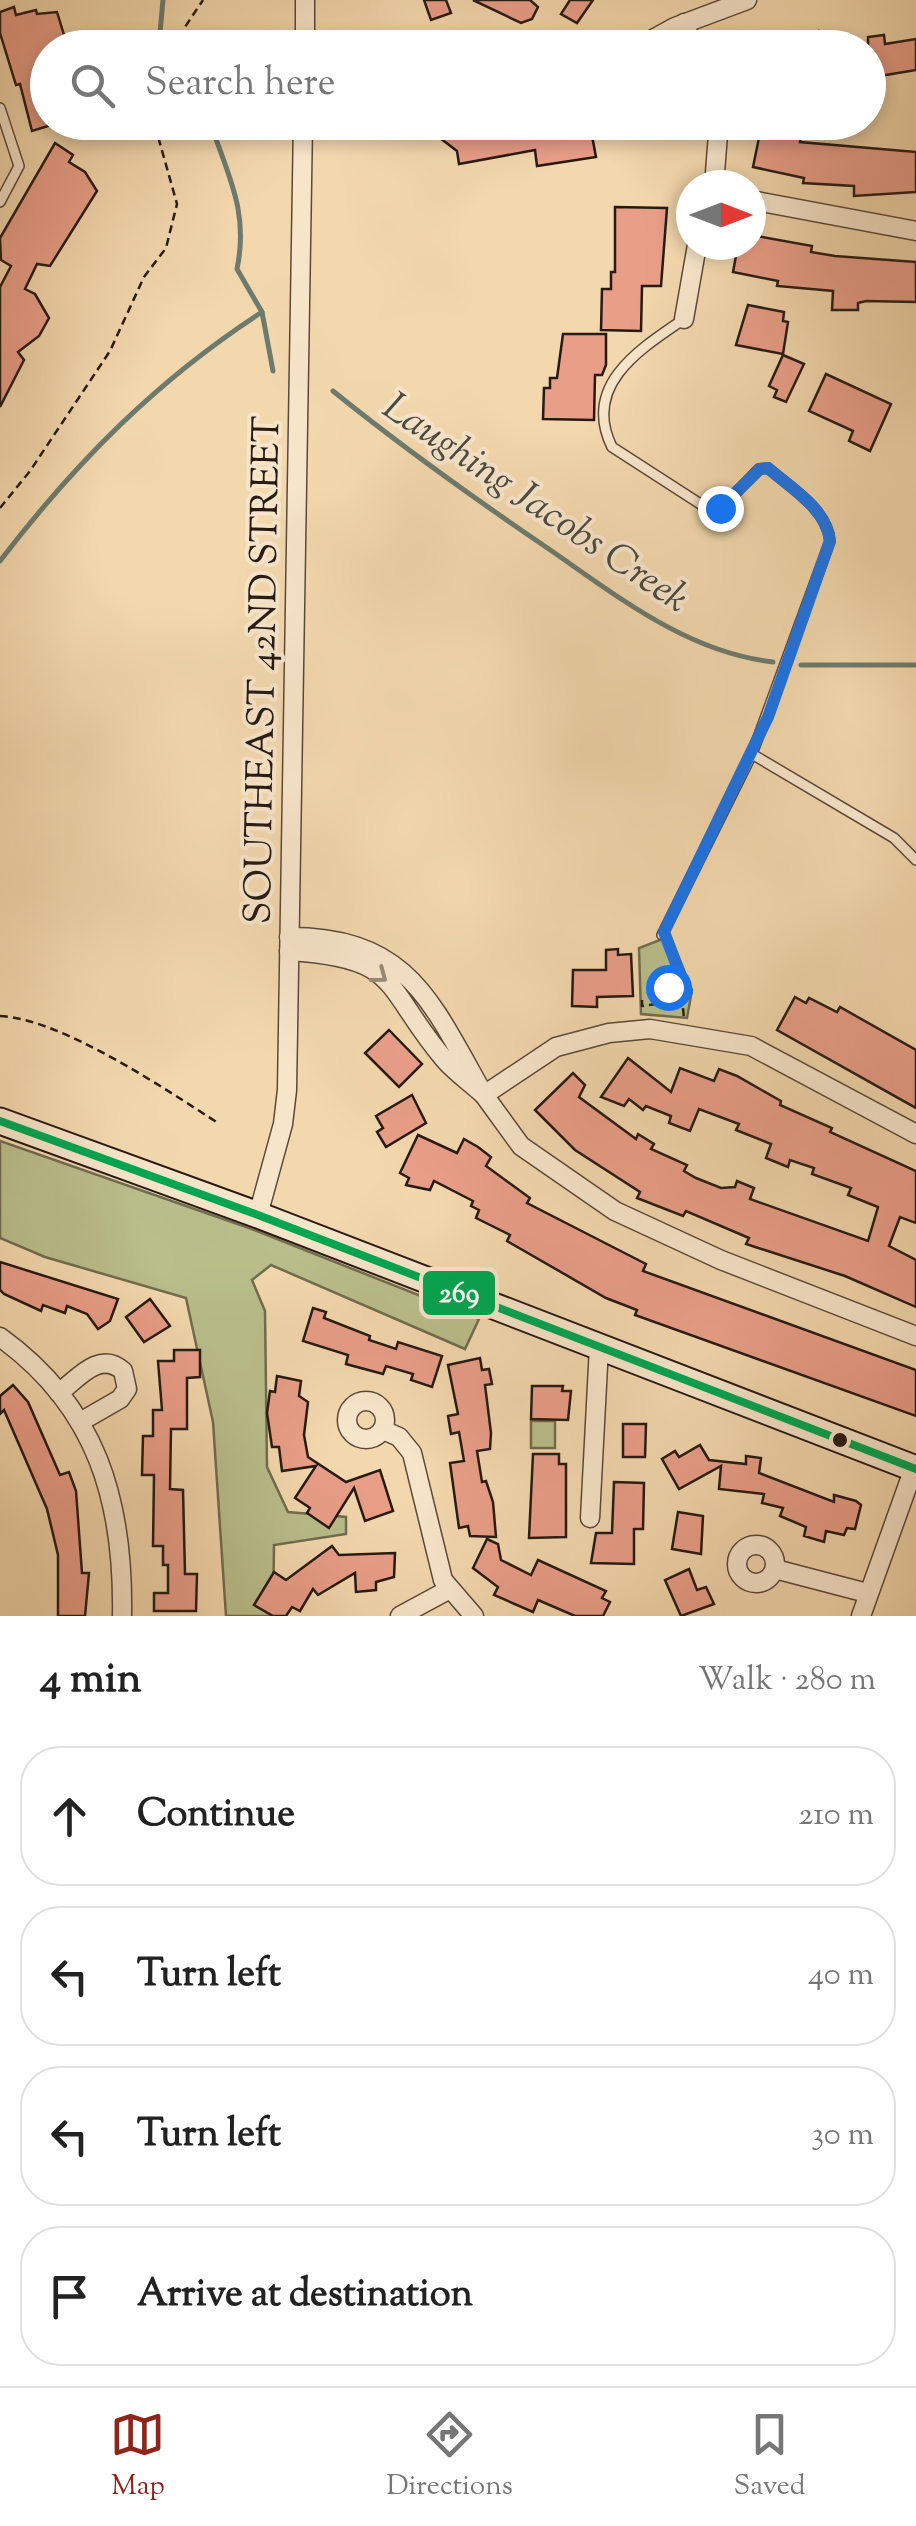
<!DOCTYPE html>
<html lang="en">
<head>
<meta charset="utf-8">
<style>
	body { margin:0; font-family:"Sorts Mill Goudy",serif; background:#f6f6f6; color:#222 }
	.compass { position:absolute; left:676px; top:170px; width:90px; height:90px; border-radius:50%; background:#fff; box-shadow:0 5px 15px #0003; rotate:90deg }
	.stop { position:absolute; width:30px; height:30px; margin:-22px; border:8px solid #1a73e8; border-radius:50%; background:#fff }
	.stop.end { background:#1a73e8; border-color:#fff; box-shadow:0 2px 10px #0008 }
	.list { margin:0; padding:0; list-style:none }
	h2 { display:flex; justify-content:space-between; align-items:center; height:130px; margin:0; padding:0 40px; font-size:42px }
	h2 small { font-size:32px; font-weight:400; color:#767676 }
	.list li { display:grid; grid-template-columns:65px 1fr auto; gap:30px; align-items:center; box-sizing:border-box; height:140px; margin:0 20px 20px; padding:0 20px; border:2px solid #e0e0e0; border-radius:40px }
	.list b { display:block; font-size:38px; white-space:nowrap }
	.list em { font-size:32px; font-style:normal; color:#767676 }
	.icon { flex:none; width:55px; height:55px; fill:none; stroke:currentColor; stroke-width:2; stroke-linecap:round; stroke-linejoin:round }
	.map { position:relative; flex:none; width:916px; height:1616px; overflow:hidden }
	.search { position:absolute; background:#fff; box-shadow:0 5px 15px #0003; left:30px; right:30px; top:30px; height:110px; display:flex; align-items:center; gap:25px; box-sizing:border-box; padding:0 35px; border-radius:55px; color:#767676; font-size:38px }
	.sheet { height:770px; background:#fff }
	nav { display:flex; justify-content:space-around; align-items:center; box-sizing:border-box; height:140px; border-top:2px solid #e0e0e0; background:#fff; font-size:28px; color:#767676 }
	nav a { display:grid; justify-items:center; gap:5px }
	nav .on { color:#8f2418 }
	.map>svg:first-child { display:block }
	.green { fill:#b9be8b; stroke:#706c4f; stroke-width:2.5 }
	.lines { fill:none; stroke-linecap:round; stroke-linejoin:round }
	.stream { stroke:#6d7a6e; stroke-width:5 }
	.building { fill:#e99e88; stroke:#271a13; stroke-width:2.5 }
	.lane-casing { stroke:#5a493a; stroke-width:12 }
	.street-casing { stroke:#5a493a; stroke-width:21 }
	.secondary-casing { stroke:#271a13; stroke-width:29 }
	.path { stroke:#271a13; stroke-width:2.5; stroke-dasharray:8 5; stroke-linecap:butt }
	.lane { stroke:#f7e5ca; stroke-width:9 }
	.street { stroke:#f7e5ca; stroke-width:18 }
	.secondary { stroke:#f7e5ca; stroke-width:25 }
	.bus-1-casing { stroke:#f7e5ca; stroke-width:15 }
	.bus-1 { stroke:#00a651; stroke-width:8 }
	.oneway { stroke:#998a78 }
	.route { stroke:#1a73e8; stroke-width:12 }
	.bus-dot { fill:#271a13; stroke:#f7e5ca; stroke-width:4 }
	.labels { text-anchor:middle; stroke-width:8; stroke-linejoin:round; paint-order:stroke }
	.street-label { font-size:38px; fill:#271a13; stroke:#f7e5ca }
	.water-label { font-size:40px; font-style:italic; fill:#4a4a41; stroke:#f7e5ca }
	.line-badge { stroke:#f7e5ca; stroke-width:4 }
	.badge-label { font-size:28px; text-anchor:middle; font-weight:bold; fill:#fff }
</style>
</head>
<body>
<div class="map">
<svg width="916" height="1616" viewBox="0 0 916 1616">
	<rect width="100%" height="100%" fill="#f3d7ad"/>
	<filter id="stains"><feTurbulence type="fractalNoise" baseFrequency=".002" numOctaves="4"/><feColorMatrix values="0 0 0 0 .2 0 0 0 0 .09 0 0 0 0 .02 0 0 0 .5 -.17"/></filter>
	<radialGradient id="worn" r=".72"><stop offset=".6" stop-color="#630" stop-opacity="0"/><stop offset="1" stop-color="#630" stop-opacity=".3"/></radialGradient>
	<g class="green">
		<path d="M670,936L692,990L687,1018L641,1014L639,948Z"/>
		<path d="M0,1141L249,1228L479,1319L465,1349L271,1265L252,1280L265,1311L267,1467L288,1512L346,1517V1534L274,1545L273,1616H226L213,1422L186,1298L45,1257L0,1238Z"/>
		<rect x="531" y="1421" width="24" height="27"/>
	</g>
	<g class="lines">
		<g class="stream">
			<path d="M163,0L160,33L164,38"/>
			<path d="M210,122C228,176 249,211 237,269L262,312L273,371"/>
			<path d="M333,391C401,446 471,496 543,545C615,594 685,652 773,662"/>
			<path d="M0,561C76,462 157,380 262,312"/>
			<path d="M801,665H916"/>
		</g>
	</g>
	<g class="building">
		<path d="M424,0H446L451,13L431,20Z"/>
		<path d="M473,0H530L538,7L532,19L521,23Z"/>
		<path d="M570,0H593L577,23L561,14Z"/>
		<path d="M14,7L16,15L36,10L37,14L57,12L68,48H48V126L32,131L20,84L16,85L0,33V12Z"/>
		<path d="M819,31L828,37L830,48H808Z"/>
		<path d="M773,32L795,48H762Z"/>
		<path d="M884,35L885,44L916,39V70L868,78V37Z"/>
		<path d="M439,122H452L465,131L504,130L505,137L590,125L596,157L537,166L535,150L459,164L457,151L432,132Z"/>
		<path d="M761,128L801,137L800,142L916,152V192L854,196V186L803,183L804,178L753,167Z"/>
		<path d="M55,143L73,155L69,162L85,172L97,191L50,266L37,264L25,289L35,294L49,318L39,336L18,352L24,360L0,407V287L11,266L1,260L0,238Z"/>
		<path d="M615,207L667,208L661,286H642L641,331L601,330L602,289H611V272H615Z"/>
		<path d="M751,235L812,246L811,252L835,256L916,262V302L866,301L858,303V310H832L833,291L777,286L778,281L733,272L738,245H751Z"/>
		<path d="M748,305L784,312L783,321L788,322L783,354L736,345Z"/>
		<path d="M563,334H606V365L602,375H595L594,420L543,419L544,388H550V378H557Z"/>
		<path d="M783,355L804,364L786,402L774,397L777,390L769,386Z"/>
		<path d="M826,374L891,404L870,451L849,441L853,431L809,411Z"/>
		<path d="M618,949V955L631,954L633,996L597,997V1007L572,1006L573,970H606V950Z"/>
		<path d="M795,997L806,1003L809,998L837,1012L840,1007L916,1050V1108L777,1030Z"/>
		<path d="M389,1030L422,1064L399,1087L365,1053Z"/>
		<path d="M628,1058L671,1092L680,1068L714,1081L719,1069L737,1076L781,1101L780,1105L832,1128L830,1132L916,1171V1223L900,1217L889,1246L916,1260V1307L845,1276L746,1244L749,1238L686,1211L683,1216L637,1198L640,1192L575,1150L535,1110L573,1073L585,1085L579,1097L636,1139L638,1134L654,1144L651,1149L687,1165L684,1171L696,1178L721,1188L735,1187L737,1181L754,1188L750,1199L868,1241L878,1207L848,1195L851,1188L812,1174L814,1168L790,1160L788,1167L766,1158L771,1144L736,1130L739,1124L699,1109L690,1131L669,1123L671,1116L646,1106L643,1110L629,1099L624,1106L601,1097Z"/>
		<path d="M412,1095L426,1123L386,1147L377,1132L383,1128L376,1116Z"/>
		<path d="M418,1135L457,1153L464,1139L478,1147L491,1157L486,1166L530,1198L527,1203L646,1264L643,1271L916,1370V1416L635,1315L637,1310L606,1298L507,1241L510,1235L476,1218L479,1210L471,1206L473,1201L434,1181L430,1190L406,1185L409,1178L400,1173Z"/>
		<path d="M0,1262L118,1299L110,1321L98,1329L87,1314L67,1306L65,1313L43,1305L41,1311L4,1294L0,1290Z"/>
		<path d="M150,1299L170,1326L144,1342L126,1317Z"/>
		<path d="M313,1308L326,1312L324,1318L370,1336L369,1340L396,1349L398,1342L442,1356L432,1387L411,1380L413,1374L386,1366L383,1374L346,1364L348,1355L303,1341Z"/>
		<path d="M174,1350H200V1377L187,1378V1429H171L170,1489L183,1490L185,1574H197L196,1611H154V1593H168V1565H163V1546H153L154,1475H142L143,1436H153V1410H162L158,1361H174Z"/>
		<path d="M480,1358L482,1370L489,1369L492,1384L485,1385L491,1433L490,1449L477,1451L482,1482L486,1481L493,1502L496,1537L470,1536L468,1526L459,1528L450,1463L464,1461L459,1432L451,1434L448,1416L458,1414L448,1365Z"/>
		<path d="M277,1376L301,1381L299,1396L308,1402L304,1435L308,1457L346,1482L380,1470L393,1511L365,1521L354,1488L329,1528L307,1513L310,1508L295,1498L316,1466L282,1471L279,1447H272L267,1413L270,1391L275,1392Z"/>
		<path d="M13,1385L28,1402L60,1475L69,1472L76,1491L82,1573H89L85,1616H58V1555L47,1509L4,1410L0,1414V1396Z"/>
		<path d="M532,1386H563L562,1391H571L568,1420L531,1419Z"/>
		<path d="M623,1424H646L645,1457H623Z"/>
		<path d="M700,1445L709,1460L746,1464V1456L761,1458L759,1473L834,1502V1495L856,1501L861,1505L855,1529L847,1528L844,1535L826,1531L824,1542L804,1536L806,1527L780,1516L783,1508L762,1503L764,1494L719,1489L721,1466L679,1489L662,1459L675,1451L679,1457Z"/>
		<path d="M533,1454H559V1464H566V1537L529,1538Z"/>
		<path d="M614,1482L644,1483L643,1529H634V1564L591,1563L596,1533H612Z"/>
		<path d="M678,1512L703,1516L701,1554L672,1549Z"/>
		<path d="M487,1539L498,1544L501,1560L531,1575L538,1560L606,1591L602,1598L610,1602L603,1616H575L538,1600L533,1612L494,1595L498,1587L473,1568Z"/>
		<path d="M332,1546L339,1555L395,1553L394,1577L376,1582V1590L356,1592L355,1573L318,1595L313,1589L300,1611L292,1607L286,1616H273L254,1605L274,1572L286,1580Z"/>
		<path d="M689,1569L697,1590L706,1587L714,1604L681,1616L665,1580Z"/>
	</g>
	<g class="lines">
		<defs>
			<g id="lane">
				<path d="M0,108L19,166L0,202"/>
				<path d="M684,319C638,350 582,386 612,447L705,507L720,509L759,469L768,468C791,488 827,509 830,541L752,754L894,838L916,860"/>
				<path d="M662,935L752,754"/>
			</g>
			<g id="street">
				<path d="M684,23L694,48"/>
				<path d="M305,48V0"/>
				<path d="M637,48L675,27L747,0"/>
				<path d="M714,185L719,122"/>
				<path d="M751,200L916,231"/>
				<path d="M684,319L697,245"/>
				<path d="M289,951C402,958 382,985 444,1059C455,1072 471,1083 484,1095C431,1002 409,937 289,937"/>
				<path d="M916,1134L751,1046L650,1029L609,1033L556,1047L484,1095L521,1146L615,1211L721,1260L916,1336"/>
				<path d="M258,1215L283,1124L287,1090L303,122"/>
				<path d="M0,1337C97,1407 124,1501 122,1616"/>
				<path d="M59,1393C78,1378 100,1350 123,1371L127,1389L120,1399L80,1422"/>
				<circle cx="366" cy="1420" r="19"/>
				<path d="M383,1430L399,1437L412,1453L443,1580L474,1616"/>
				<path d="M590,1518L599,1347"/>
				<circle cx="756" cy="1564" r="19"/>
				<path d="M775,1569L867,1593"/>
				<path d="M400,1616L448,1590"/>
				<path d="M861,1616L914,1468"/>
			</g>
			<path id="secondary" d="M0,1121L258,1215L916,1469"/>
		</defs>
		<use href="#lane" class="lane-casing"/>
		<use href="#street" class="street-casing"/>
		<use href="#secondary" class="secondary-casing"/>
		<g class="path">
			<path d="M171,48L203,0"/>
			<path d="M0,508L30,471L110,351L144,277L166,248L177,204L154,122"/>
			<path d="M670,947L686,987L682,999L684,1018"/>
			<path d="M657,970L667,980L668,995L681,999"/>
			<path d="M642,1000V1006L657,1004L666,996"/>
			<path d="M0,1016C62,1019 165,1089 218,1123"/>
		</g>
		<use href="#lane" class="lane"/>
		<use href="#street" class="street"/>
		<use href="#secondary" class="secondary"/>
		<defs>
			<path id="bus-1" d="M0,1121L258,1215L916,1469"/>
		</defs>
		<use href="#bus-1" class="bus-1-casing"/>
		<use href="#bus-1" class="bus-1"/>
	</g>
	<defs><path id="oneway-chevron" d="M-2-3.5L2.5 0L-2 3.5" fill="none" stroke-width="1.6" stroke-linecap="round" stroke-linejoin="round" transform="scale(2.5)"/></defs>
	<use class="oneway" href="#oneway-chevron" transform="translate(380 976) rotate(37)"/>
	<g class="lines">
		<path class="route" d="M668,987L672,997L682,999L687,992L664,932L768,717L830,541C827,509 791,488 768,468L760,469L720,508"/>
	</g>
	<circle class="bus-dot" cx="840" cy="1440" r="9"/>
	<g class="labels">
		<g class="street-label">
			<text transform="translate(261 670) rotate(-89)" y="13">SOUTHEAST 42ND STREET</text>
		</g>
		<g class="water-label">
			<text transform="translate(537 501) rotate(34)" y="14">Laughing Jacobs Creek</text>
		</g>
	</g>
	<rect class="line-badge" x="421" y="1269" width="76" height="48" rx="10" fill="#00a651"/>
	<g class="badge-label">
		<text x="459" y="1302">269</text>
	</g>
	<rect width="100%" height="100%" filter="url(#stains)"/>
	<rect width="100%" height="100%" fill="url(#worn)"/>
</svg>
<svg class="compass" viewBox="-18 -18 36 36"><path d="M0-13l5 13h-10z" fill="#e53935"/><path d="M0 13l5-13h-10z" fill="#767676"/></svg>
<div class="stop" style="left:668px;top:987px"></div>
<div class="stop end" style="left:720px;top:508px"></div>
<div class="search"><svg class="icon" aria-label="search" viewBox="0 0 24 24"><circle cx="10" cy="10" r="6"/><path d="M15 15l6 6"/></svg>Search here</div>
</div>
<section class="sheet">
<h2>4 min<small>Walk · 280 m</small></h2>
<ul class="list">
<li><svg class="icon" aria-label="ahead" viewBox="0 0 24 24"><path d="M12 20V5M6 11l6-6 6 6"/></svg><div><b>Continue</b></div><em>210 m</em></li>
<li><svg class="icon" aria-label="left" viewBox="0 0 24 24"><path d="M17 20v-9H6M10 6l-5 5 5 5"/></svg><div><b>Turn left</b></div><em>40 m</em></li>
<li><svg class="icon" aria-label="left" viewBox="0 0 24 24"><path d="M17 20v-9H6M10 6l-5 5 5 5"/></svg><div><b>Turn left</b></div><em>30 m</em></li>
<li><svg class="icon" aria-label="arrive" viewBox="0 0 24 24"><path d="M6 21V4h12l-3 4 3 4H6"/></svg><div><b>Arrive at destination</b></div></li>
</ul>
</section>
<nav>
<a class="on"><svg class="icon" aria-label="map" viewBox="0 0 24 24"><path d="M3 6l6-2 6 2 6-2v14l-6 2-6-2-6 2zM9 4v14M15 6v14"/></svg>Map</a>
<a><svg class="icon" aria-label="directions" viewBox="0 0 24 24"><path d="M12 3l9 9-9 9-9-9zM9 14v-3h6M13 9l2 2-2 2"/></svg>Directions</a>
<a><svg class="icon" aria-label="saved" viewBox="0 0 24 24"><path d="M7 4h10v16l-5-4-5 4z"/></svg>Saved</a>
</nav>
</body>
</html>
